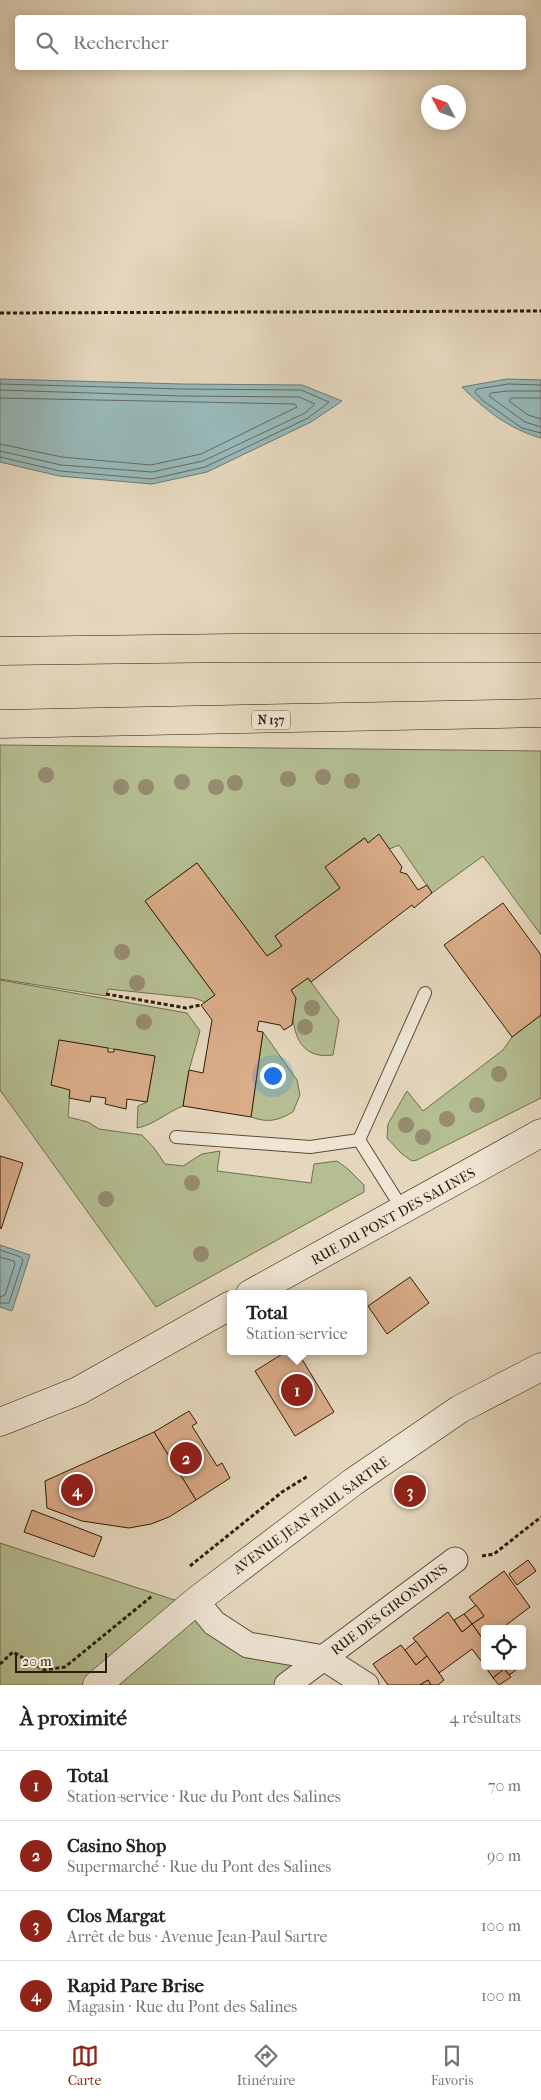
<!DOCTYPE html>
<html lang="fr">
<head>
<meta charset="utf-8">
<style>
	body { margin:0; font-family:"IM FELL French Canon",serif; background:#f2f2f2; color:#222 }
	.controls { position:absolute; right:15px; bottom:15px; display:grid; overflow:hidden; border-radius:5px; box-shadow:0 2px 12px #0003 }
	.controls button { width:45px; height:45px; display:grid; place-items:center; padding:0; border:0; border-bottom:1px solid #e0e0e0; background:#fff; color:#222; font:25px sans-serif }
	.compass { position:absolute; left:421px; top:85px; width:45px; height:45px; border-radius:50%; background:#fff; box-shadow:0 2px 12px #0003; rotate:311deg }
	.scale { position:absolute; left:15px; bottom:12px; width:92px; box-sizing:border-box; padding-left:5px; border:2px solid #2d1e08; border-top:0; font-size:14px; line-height:18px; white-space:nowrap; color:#2d1e08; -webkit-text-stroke:4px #eee5d4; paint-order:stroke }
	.you { position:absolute; left:272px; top:1075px; width:18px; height:18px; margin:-12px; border:4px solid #fff; border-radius:50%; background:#1a73e8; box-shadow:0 0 0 8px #1a73e833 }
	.badge { display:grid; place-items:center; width:32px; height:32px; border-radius:50%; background:#8f2418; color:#fff; font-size:16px; font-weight:700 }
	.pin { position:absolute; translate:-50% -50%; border:2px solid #fff; box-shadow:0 1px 5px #0006 }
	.popup { position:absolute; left:227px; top:1290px; width:140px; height:65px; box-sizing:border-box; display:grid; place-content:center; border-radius:5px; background:#fff; filter:drop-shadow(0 1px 4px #0005); font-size:16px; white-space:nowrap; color:#767676 }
	.popup b { font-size:19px; color:#222 }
	.popup::after { content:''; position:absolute; left:50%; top:100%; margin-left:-10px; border:10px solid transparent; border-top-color:#fff }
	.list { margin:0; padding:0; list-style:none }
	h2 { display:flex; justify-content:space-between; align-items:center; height:65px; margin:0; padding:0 20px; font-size:21px }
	h2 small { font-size:16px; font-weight:400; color:#767676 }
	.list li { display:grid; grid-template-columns:32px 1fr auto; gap:15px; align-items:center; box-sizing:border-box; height:70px; padding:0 20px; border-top:1px solid #e0e0e0 }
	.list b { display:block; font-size:19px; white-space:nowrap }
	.list p { margin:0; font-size:16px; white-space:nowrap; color:#767676 }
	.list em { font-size:16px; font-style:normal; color:#767676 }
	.icon { flex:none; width:28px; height:28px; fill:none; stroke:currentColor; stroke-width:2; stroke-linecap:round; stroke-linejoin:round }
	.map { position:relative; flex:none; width:541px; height:1685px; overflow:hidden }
	.search { position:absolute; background:#fff; box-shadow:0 2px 12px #0003; left:15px; right:15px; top:15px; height:55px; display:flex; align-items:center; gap:12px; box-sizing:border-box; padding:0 18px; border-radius:5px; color:#767676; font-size:19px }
	.sheet { height:345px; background:#fff }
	nav { display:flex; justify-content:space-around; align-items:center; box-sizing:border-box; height:70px; border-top:1px solid #e0e0e0; background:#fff; font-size:14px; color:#767676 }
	nav a { display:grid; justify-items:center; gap:2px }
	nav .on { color:#8f2418 }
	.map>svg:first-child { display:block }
	.green { fill:#b4be92; stroke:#706e4d }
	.water { fill:#98b8b8; stroke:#6d7a72 }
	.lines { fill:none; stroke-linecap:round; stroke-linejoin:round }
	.shore { stroke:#626b60; stroke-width:1 }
	.building { fill:#daac89; stroke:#2d1e08 }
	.lane-casing { stroke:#5b4c35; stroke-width:14 }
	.street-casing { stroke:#5b4c35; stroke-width:27 }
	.secondary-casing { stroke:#2d1e08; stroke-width:29 }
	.highway-casing { stroke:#2d1e08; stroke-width:29 }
	.path { stroke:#2d1e08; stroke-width:3; stroke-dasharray:4 2.5; stroke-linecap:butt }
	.lane { stroke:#eee5d4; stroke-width:12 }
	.street { stroke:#eee5d4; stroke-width:25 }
	.secondary { stroke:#eee5d4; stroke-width:28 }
	.highway { stroke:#e5d7bd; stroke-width:28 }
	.tree { fill:#968c70 }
	.labels { text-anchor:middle; stroke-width:4.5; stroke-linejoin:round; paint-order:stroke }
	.shield { fill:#eee5d4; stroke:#675a45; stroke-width:1 }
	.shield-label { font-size:12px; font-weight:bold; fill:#2d1e08 }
	.street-label { font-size:14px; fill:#2d1e08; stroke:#eee5d4 }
</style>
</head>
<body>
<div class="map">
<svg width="541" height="1685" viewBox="0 0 541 1685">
	<rect width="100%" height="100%" fill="#e5d7bd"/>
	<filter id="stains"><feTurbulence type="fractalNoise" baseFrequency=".004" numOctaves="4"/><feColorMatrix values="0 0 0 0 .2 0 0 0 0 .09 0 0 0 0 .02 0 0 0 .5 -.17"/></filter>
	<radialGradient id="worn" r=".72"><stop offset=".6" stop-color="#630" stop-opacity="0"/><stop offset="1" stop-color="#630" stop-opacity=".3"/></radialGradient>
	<g class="green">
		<path d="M0,745L541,751V935L483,856L432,893L399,845L389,849L379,835L368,843L364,838L326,867L340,888L275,936L282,946L267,956L197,863L145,901L215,995L205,1002L194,998L108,989L106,996L0,979Z"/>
		<path d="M308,978L339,1020L333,1055C292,1061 292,1020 291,990Z"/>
		<path d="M0,980L187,1013L200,1031L189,1070L183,1106C167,1112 154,1125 137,1128L138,1106L147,1102L155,1056L59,1040L70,1090L68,1117L88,1122L99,1129L142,1135L154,1148L165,1164L183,1166L202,1154L220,1151L217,1171L311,1183L314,1164L337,1161L348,1169L364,1185V1192L156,1307L0,1090Z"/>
		<path d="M541,1015V1098L417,1160L412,1161L402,1154L387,1138L388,1124L407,1091L423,1111L503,1050L512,1037Z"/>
		<path d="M263,1032L297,1080L300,1095L293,1112C277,1121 268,1123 251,1117Z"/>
		<path d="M0,1543L190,1605L214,1623L324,1658L287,1685H0Z"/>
	</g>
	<g class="water">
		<path d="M0,379L182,384L302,385L342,401L311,422L207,472L152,484L59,476L0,462Z"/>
		<path d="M507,379L541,380V438C509,429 485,410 462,387Z"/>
		<path d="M0,1245L30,1255L12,1311L0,1307Z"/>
	</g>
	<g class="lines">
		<g class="shore">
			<path d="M0,384L182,389L301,390L329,402L308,418L205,467L152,479L60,471L0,457"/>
			<path d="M541,385L508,384L477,389L475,392L482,400L522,428L541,433"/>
			<path d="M0,390L182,396L299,397L315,404L305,413L203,461L152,472L61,465L0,451"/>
			<path d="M541,391H508L491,393L489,396L525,422L541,427"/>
			<path d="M0,398L295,404L297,407L201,454L151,465L62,457L0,444"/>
			<path d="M541,398H511L509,401L528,415L541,419"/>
			<path d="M0,1250L21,1257L23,1260L9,1303H0"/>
			<path d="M0,1257L14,1261L15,1264L5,1295L0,1297"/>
		</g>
	</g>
	<g class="building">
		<path d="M379,834L402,867L400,872L407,874L418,890L427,885L432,893L414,908L412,905L311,982L308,978L291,990L296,998L292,1025L284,1030L280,1025L259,1021L257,1031L263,1032L251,1117L183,1106L189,1070L203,1073L212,1020L201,1005L215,995L145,901L197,863L267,956L282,946L275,936L340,888L325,867L365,838L368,843Z"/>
		<path d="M503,903L541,955V1015L512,1037L444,945Z"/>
		<path d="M59,1040L108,1048V1052H114V1049L155,1056L147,1102L127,1099L126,1109L105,1104L106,1098L91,1096L90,1102L69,1098L70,1090L51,1085Z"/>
		<path d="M0,1156L23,1163L1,1229L0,1228Z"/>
		<path d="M410,1277L429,1303L387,1334L368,1306Z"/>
		<path d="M287,1351H297L334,1412L295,1436L255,1371Z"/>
		<path d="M189,1411L197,1423L192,1426L217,1466L222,1463L230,1478L196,1500L154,1432Z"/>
		<path d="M154,1432L196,1500L169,1517L151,1524L129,1528L82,1521L47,1508L45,1481Z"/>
		<path d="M32,1510L102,1537L94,1557L24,1532Z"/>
		<path d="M528,1560L536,1571L517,1585L509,1574Z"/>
		<path d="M504,1571L530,1607L501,1629H485V1642L472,1624L484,1616L469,1597Z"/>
		<path d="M476,1605L484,1616L472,1624L464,1614Z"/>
		<path d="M448,1612L462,1632L472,1624L485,1642V1666L472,1649L439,1673L413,1638Z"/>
		<path d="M464,1614L472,1624L462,1632L454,1620Z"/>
		<path d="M416,1641L427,1656L416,1665L405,1650Z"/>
		<path d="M401,1645L416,1665L427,1656L444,1680L438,1685H431L428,1680L420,1685H388L373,1664Z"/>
		<path d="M485,1666H502L504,1669L493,1678Z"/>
		<path d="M502,1666H520V1667L509,1675Z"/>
		<path d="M504,1669L511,1677L499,1685L493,1678Z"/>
		<path d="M428,1680L431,1685H420Z"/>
	</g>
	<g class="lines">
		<defs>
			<g id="lane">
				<path d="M176,1137L310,1147L359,1140"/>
				<path d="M359,1140L425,993"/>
				<path d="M359,1140L403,1210"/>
			</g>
			<g id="street">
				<path d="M196,1601L214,1623L248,1645L324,1658L366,1685"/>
				<path d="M287,1685L455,1560"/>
			</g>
			<g id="secondary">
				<path d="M250,1294L541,1133"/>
				<path d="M0,1422L78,1391L231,1305"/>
				<path d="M97,1685L196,1601L353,1482L460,1409L541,1367"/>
			</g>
			<g id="highway">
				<path d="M0,651L234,648H541"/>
				<path d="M0,724L541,713"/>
			</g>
		</defs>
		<use href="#lane" class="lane-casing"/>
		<use href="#street" class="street-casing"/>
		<use href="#secondary" class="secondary-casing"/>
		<use href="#highway" class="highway-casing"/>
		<g class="path">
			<path d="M0,313L541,311"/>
			<path d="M106,994L186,1008L201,1005"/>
			<path d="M482,1556L494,1554L541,1517"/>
			<path d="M190,1566L282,1492L308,1476"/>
			<path d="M0,1664L13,1652L44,1670L65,1667L152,1596"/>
		</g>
		<use href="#lane" class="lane"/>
		<use href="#street" class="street"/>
		<use href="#secondary" class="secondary"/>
		<use href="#highway" class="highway"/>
	</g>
	<g class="tree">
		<circle cx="46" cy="775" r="8"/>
		<circle cx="323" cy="777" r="8"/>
		<circle cx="288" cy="779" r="8"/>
		<circle cx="352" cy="781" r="8"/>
		<circle cx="182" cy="782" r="8"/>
		<circle cx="235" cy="783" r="8"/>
		<circle cx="121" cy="787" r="8"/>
		<circle cx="146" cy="787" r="8"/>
		<circle cx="216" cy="787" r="8"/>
		<circle cx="122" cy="952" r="8"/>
		<circle cx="137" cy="983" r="8"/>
		<circle cx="312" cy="1008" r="8"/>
		<circle cx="144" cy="1022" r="8"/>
		<circle cx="305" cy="1027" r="8"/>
		<circle cx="499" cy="1074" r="8"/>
		<circle cx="270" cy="1075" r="8"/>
		<circle cx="477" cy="1105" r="8"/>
		<circle cx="447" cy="1119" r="8"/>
		<circle cx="406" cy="1125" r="8"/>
		<circle cx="423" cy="1137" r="8"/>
		<circle cx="192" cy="1183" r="8"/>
		<circle cx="106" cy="1199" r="8"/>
		<circle cx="201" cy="1254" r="8"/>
	</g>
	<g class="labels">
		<rect class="shield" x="252" y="710.5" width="38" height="19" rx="4"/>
		<g class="shield-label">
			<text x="271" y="724">N 137</text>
		</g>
		<g class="street-label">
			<text transform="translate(393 1216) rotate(-29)" y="5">RUE DU PONT DES SALINES</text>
			<text transform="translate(311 1515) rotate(-36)" y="5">AVENUE JEAN-PAUL SARTRE</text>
			<text transform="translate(389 1609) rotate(-37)" y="5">RUE DES GIRONDINS</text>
		</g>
	</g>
	<rect width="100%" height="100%" filter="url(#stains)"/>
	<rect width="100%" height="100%" fill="url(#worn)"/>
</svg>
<div class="controls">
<button><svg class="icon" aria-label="locate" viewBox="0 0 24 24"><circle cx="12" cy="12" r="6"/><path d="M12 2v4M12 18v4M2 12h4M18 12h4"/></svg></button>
</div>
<svg class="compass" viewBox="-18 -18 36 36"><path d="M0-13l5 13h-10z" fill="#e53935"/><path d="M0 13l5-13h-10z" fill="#767676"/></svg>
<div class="scale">20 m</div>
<div class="you"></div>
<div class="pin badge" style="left:297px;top:1390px">1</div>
<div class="popup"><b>Total</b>Station-service</div>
<div class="pin badge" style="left:186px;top:1458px">2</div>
<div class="pin badge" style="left:410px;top:1491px">3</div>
<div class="pin badge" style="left:77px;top:1490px">4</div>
<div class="search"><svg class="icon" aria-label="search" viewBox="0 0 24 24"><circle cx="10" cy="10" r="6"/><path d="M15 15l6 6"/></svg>Rechercher</div>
</div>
<section class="sheet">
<h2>À proximité<small>4 résultats</small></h2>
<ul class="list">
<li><span class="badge">1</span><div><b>Total</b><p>Station-service · Rue du Pont des Salines</p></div><em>70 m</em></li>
<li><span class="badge">2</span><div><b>Casino Shop</b><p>Supermarché · Rue du Pont des Salines</p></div><em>90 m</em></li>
<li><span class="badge">3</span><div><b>Clos Margat</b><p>Arrêt de bus · Avenue Jean-Paul Sartre</p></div><em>100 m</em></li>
<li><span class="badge">4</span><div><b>Rapid Pare Brise</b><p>Magasin · Rue du Pont des Salines</p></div><em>100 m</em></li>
</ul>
</section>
<nav>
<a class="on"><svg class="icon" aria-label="map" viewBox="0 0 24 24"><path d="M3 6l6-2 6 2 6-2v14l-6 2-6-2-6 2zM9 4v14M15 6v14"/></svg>Carte</a>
<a><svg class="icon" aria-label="directions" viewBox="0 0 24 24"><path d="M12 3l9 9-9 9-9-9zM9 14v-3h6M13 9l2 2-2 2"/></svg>Itinéraire</a>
<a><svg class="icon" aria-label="saved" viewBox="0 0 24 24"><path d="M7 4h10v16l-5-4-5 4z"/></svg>Favoris</a>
</nav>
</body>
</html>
